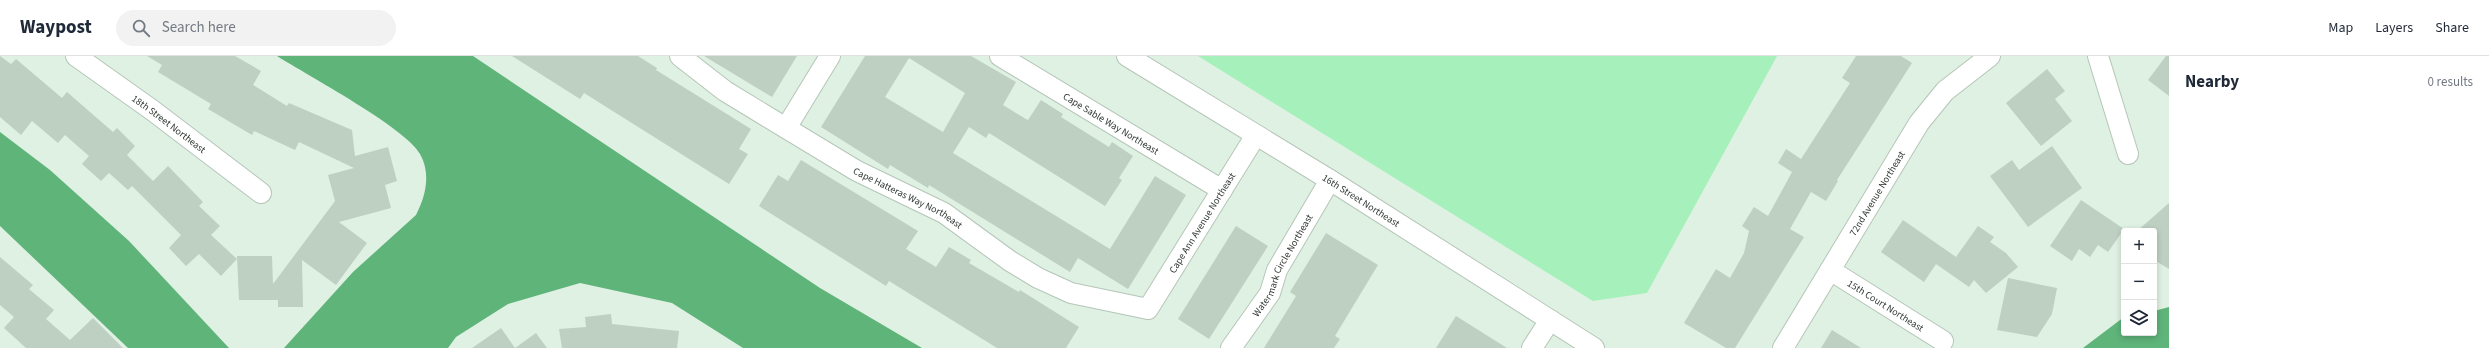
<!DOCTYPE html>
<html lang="en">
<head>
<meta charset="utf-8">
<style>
	body { margin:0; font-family:"Source Sans 3",sans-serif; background:#f2f2f3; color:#1f2937 }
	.controls { position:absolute; right:12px; bottom:12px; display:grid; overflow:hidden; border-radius:4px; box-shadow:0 2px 6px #0003 }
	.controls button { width:36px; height:36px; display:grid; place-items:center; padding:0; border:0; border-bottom:1px solid #e0e1e3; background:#fff; color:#1f2937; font:20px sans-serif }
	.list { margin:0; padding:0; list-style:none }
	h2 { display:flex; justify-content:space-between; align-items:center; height:52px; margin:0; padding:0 16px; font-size:17px }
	h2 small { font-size:13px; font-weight:400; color:#747a83 }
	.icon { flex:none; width:22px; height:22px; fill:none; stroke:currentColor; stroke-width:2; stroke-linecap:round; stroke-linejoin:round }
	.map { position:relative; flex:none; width:2169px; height:292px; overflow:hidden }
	header { display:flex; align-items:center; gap:24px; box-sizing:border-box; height:56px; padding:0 20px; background:#fff; border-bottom:1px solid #e0e1e3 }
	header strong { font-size:19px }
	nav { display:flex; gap:22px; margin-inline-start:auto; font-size:14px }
	.search { width:280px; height:36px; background:#f2f2f3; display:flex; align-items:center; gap:10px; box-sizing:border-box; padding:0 14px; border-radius:22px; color:#747a83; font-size:15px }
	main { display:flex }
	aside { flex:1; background:#fff }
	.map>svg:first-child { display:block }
	.green { fill:#a6f0bb }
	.water { fill:#5fb47a }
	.building { fill:#bed0c2; fill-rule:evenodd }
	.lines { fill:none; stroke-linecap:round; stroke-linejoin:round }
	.street-casing { stroke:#b5c6b9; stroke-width:22 }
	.street { stroke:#fff; stroke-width:20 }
	.labels { text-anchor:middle; stroke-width:3; stroke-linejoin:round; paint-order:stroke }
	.street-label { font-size:10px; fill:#323934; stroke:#ecfef0 }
</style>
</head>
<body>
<header>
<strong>Waypost</strong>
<div class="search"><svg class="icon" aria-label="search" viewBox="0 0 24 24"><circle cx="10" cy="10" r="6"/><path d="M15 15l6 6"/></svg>Search here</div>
<nav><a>Map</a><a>Layers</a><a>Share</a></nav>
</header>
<main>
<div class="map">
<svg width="2169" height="292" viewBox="0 0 2169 292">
	<rect width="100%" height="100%" fill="#dff1e3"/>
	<path class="green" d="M1198,0H1777L1647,237L1593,245Z"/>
	<g class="water">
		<path d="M277,0H473L820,232L922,292H743L672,247L580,227L508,248L456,281L448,292H284L353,216L416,159C426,140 431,117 420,98C406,72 307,19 277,0Z"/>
		<path d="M0,76L50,114L129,185L229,292H128L0,170Z"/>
		<path d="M2169,251V292H2083L2124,261V277H2154V255Z"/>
	</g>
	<g class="building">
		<path d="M0,0L11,8L16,3L62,42L67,36L113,76L117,72L135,90L127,99L153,125L168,110L203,146L199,150L220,170L211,179L237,203L221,220L199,198L186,210L169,192L181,179L132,130L128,134L109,117L101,125L82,108L89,100L65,79L58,87L32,65L21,79L0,61Z"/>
		<path d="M147,0H235L261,15L253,29L287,50L289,47L352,74L355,100L388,91L397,125L385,129L391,152L339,166L367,187L336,229L302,204L303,251H278V244H239L237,200H272L273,228L335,145L328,119L354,112L299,86L295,94L254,75L252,79L208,53L211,48L158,16L162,9Z"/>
		<path d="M512,0H638L657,12L656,14L751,73L739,93L748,98L729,128L584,37L580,43Z"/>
		<path d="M704,0H797L772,41Z"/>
		<path d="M865,0H971L1016,26L1003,49L1026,63L1028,64L1041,44L1063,58L1061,61L1109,91L1112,86L1133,100L1119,122L1122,124L1105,150L989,77L986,82L969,71L953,97L1110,193L1155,120L1186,139L1128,233L1078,202L1070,216L929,129L928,132L890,109L888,113L821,71ZM909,2L965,37L943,76L885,41Z"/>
		<path d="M1856,0H1901L1912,7L1837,124L1838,125L1826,145L1811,136L1790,173L1804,181L1735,292H1726L1684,267L1716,213L1730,222L1744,197L1749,175L1742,170L1754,151L1768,160L1792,116L1778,107L1786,93L1801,103L1850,27L1842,22Z"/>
		<path d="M2166,0H2169V40L2148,24Z"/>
		<path d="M2047,13L2065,35L2055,43L2072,65L2041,90L2006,47Z"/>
		<path d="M2052,90L2082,132L2028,171L1990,120L2012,104L2019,114Z"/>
		<path d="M801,104L918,175L906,193L936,211L949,191L971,204L969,207L1019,236L1020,234L1079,271L1066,292H997L889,225L886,230L759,150L778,119L788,125Z"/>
		<path d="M2081,144L2124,173L2108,196L2098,189L2090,201L2079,193L2072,205L2050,190Z"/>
		<path d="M2169,147V213L2154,204V175H2137Z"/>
		<path d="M1903,164L1956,201L1978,170L1994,181L1990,186L2006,197L2018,211L1986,237L1974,224L1969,231L1936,208L1924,226L1881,196Z"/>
		<path d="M1236,170L1268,190L1209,283L1178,263Z"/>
		<path d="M1326,177L1378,209L1335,280L1340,283L1334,292H1264L1296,240L1290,236Z"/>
		<path d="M0,201L33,229L29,233L54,254L46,263L70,284L93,262L123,292H26L4,272L14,261L0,249Z"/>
		<path d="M2008,222L2057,232L2052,258L2037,281L1997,274Z"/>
		<path d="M611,258L612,268L679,275L677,292H562L559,273L586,271L585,261Z"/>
		<path d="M1456,260L1507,292H1436Z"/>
		<path d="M501,272L515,292L536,277L547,292H472Z"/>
		<path d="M1832,274L1861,292H1821Z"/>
	</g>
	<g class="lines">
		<defs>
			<g id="street">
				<path id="s1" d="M76,0L152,54L261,137"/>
				<path id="s2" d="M680,0L725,35L766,60L857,115L944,157L1010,205L1038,222L1071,237L1148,253L1256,79"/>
				<path id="s3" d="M1000,0L1222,134"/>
				<path id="s4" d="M1127,0L1330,124L1594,292"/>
				<path d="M2098,0L2128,98"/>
				<path d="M786,72L830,0"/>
				<path id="s5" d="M1830,214L1943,285"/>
				<path id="s6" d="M1231,292L1270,237L1277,214L1330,124"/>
				<path d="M1532,292L1550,264"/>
				<path id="s7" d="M1783,292L1919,67L1945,35L1990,0"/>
			</g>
		</defs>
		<use href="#street" class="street-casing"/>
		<use href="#street" class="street"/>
	</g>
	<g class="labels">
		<g class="street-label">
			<text dy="4" stroke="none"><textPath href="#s1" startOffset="115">18th Street Northeast</textPath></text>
			<text dy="4" stroke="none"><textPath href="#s3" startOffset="130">Cape Sable Way Northeast</textPath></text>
			<text dy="4" stroke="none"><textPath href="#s7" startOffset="181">72nd Avenue Northeast</textPath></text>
			<text dy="4" stroke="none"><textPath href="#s2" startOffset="269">Cape Hatteras Way Northeast</textPath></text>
			<text dy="4" stroke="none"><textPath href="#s4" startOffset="275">16th Street Northeast</textPath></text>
			<text dy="4" stroke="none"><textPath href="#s2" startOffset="639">Cape Ann Avenue Northeast</textPath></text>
			<text dy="4" stroke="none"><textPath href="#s6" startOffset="98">Watermark Circle Northeast</textPath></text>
			<text dy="4" stroke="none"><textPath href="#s5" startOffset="66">15th Court Northeast</textPath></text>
		</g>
	</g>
</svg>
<div class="controls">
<button>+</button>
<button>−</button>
<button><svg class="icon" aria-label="layers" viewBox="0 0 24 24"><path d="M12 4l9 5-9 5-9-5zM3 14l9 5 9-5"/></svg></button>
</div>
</div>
<aside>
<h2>Nearby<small>0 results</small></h2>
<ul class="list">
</ul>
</aside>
</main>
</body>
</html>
